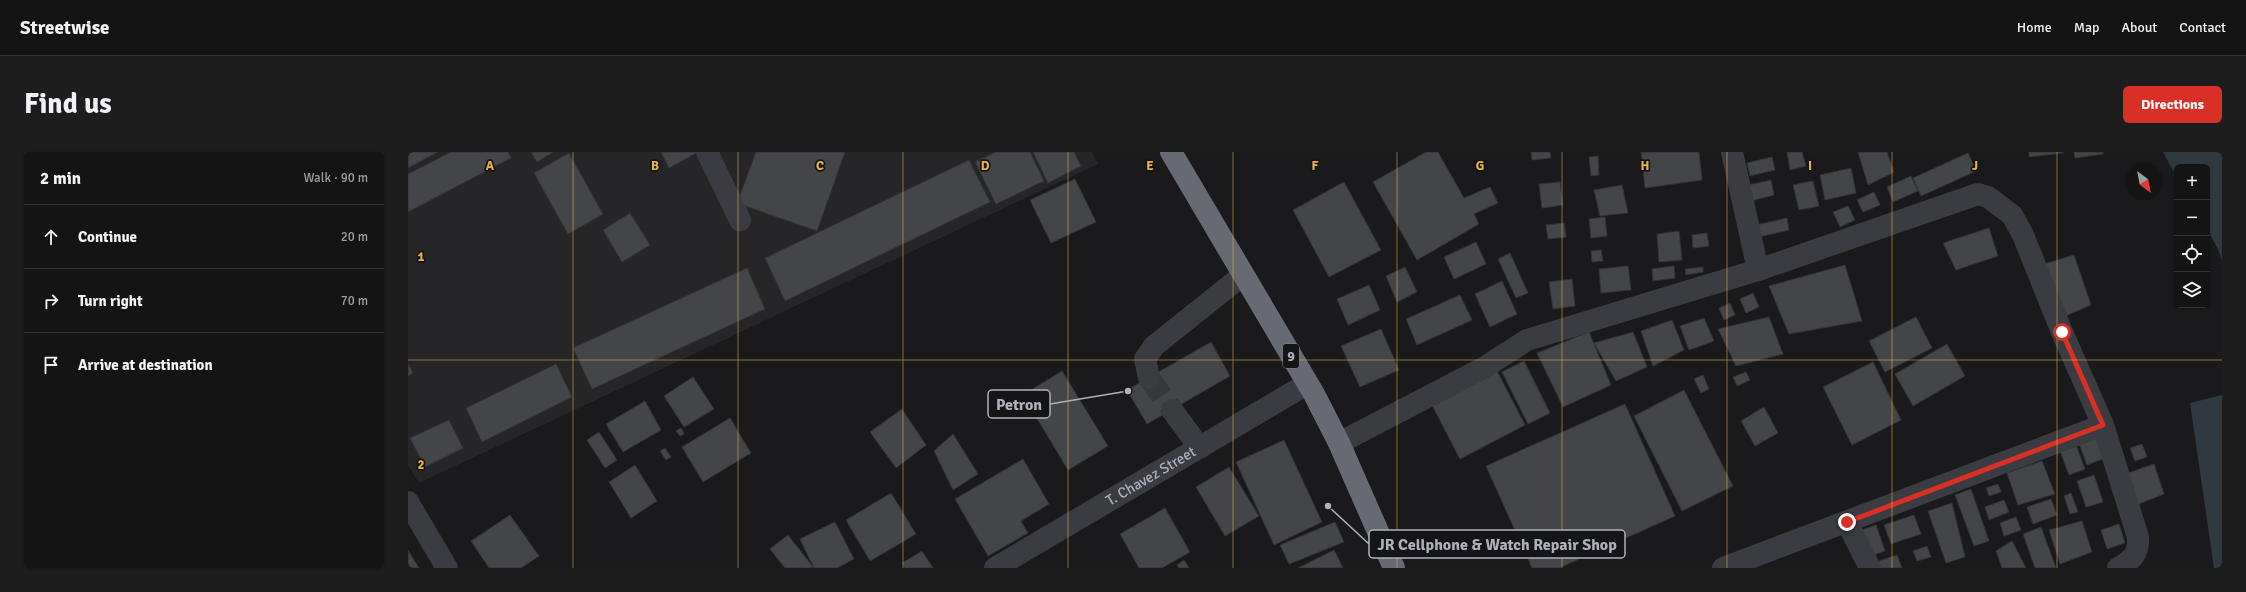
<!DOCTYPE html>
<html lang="en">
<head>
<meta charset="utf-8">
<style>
	body { margin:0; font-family:Signika,sans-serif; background:#1d1d1e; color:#f1f3f6 }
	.controls { position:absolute; right:12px; top:12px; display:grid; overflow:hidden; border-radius:6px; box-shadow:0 1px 3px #0004 }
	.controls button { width:36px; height:36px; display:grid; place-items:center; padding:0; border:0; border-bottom:1px solid #333334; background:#141415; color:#f1f3f6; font:20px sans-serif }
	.compass { position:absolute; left:1718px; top:12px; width:36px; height:36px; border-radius:50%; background:#141415; box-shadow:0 1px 3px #0004; rotate:148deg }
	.stop { position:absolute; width:12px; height:12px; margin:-9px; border:3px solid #d93025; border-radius:50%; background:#fff }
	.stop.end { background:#d93025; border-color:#fff; box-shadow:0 1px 4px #0008 }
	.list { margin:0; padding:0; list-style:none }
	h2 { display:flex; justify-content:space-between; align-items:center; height:52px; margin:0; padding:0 16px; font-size:17px }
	h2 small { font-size:13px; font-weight:400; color:#9d9ea0 }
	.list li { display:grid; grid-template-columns:26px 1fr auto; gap:12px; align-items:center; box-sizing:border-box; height:64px; padding:0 16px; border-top:1px solid #333334 }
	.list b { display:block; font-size:15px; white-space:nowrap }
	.list em { font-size:13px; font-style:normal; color:#9d9ea0 }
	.icon { flex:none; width:22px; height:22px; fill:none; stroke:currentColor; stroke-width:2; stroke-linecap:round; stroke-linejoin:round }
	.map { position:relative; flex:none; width:1814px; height:416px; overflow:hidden; border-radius:6px }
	header { display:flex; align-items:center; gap:24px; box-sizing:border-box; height:56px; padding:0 20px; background:#141415; border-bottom:1px solid #333334 }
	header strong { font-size:19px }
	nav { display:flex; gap:22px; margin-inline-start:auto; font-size:14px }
	.intro { display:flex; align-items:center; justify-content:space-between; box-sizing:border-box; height:96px; padding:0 24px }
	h1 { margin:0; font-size:28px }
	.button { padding:10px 18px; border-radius:6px; background:#d93025; color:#fff; font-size:14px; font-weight:700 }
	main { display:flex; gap:24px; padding:0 24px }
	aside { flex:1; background:#141415; border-radius:6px; box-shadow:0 1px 3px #0004 }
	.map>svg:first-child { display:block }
	.built { fill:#262629 }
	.water { fill:#303940 }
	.building { fill:#444549; stroke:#343438 }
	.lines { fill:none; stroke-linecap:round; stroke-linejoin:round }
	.minor-tunnel { stroke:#37383c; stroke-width:22; stroke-dasharray:22 11; stroke-linecap:butt }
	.minor { stroke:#3b3c41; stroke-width:22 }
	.highway { stroke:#676a72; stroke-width:22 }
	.route { stroke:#d93025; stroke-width:5 }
	.grid { fill:none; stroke:#e8b246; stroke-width:1; stroke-opacity:0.55 }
	.labels { text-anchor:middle; stroke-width:3.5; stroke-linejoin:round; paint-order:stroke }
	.shield { fill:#151517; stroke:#7f828a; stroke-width:1 }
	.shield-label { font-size:14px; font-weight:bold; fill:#adb1bb }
	.street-label { font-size:15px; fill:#adb1bb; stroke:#151517 }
	.grid-label { font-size:13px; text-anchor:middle; font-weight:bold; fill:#e8b246; stroke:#151517; stroke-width:3.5; stroke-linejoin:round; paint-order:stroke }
	.leader { fill:none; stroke:#adb1bb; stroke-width:1.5 }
	.callout-dot { fill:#adb1bb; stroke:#151517; stroke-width:1.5 }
	.callout { fill:#151517; stroke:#adb1bb; stroke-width:1.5 }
	.callout-label { font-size:16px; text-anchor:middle; font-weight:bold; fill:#adb1bb }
</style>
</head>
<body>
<header>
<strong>Streetwise</strong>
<nav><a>Home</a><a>Map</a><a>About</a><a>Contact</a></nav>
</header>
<div class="intro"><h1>Find us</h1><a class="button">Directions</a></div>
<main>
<aside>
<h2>2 min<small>Walk · 90 m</small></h2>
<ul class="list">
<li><svg class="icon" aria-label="ahead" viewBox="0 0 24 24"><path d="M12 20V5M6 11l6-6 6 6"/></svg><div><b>Continue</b></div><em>20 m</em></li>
<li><svg class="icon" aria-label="right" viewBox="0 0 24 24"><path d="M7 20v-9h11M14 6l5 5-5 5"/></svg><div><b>Turn right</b></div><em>70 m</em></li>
<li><svg class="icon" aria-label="arrive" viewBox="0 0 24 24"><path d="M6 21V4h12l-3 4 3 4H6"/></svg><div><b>Arrive at destination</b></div></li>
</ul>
</aside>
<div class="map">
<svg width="1814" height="416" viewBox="0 0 1814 416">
	<rect width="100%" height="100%" fill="#1a1a1c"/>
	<path class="built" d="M0,0H684L690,12L11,331L0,313Z"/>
	<g class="water">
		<path d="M1755,0H1814V109L1810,97L1799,77V15H1769V26Z"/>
		<path d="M1814,243V416H1806L1782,251Z"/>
	</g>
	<g class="building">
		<path d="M0,0H30L0,16Z"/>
		<path d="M43,0H100L103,6L0,60V22Z"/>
		<path d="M123,0H145L129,10Z"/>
		<path d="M253,0H290L261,16Z"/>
		<path d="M348,0H437L409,79L329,51Z"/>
		<path d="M588,0H622L636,29L588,52L567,10Z"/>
		<path d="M625,0H666L673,14L640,31Z"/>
		<path d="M1018,0H1030L1056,46L1082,35L1090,51L1066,62L1071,72L1009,108L965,30Z"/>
		<path d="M1123,0H1142L1143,6L1124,8Z"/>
		<path d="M1233,0H1291L1294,28L1237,36Z"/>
		<path d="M1379,0H1394L1398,14L1382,18Z"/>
		<path d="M1450,0H1479L1486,20L1460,33Z"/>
		<path d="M1621,0H1655V1L1621,5Z"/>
		<path d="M1666,0H1695V2L1667,6Z"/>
		<path d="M161,1L195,62L160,82L126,21Z"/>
		<path d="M1560,1L1568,19L1513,44L1505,26Z"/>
		<path d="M1190,4L1191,23L1183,24L1181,5Z"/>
		<path d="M1364,5L1367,18L1342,24L1339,11Z"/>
		<path d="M561,8L582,50L377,149L357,106Z"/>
		<path d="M1443,16L1448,41L1417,48L1412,23Z"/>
		<path d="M1503,24L1510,39L1485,50L1479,35Z"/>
		<path d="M667,27L688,70L643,91L622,48Z"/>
		<path d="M1363,28L1366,43L1343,49L1340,33Z"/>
		<path d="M1405,29L1411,54L1391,58L1385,33Z"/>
		<path d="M936,30L973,98L921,125L885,58Z"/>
		<path d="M1152,30L1155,53L1134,56L1131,32Z"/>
		<path d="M1214,33L1220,61L1192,64L1186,38Z"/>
		<path d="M1466,40L1472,53L1455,60L1449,48Z"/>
		<path d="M1440,54L1447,68L1432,75L1425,60Z"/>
		<path d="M222,61L242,93L214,110L195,78Z"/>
		<path d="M1197,65L1199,84L1183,86L1181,67Z"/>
		<path d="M1379,66L1381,78L1351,85L1348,73Z"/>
		<path d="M1156,71L1158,85L1140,87L1138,73Z"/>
		<path d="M1581,76L1590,104L1548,118L1535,91Z"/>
		<path d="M1271,79L1274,108L1251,110L1249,82Z"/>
		<path d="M1299,81L1301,94L1285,96L1284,83Z"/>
		<path d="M1068,90L1078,112L1046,127L1036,105Z"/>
		<path d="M1193,98L1195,109L1184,110L1183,99Z"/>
		<path d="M1102,101L1120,141L1108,146L1090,107Z"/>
		<path d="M1666,103L1683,153L1655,165L1633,113Z"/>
		<path d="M1437,113L1454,169L1381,182L1361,134Z"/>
		<path d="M1220,114L1223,138L1193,141L1191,117Z"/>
		<path d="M1266,114L1267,126L1245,129L1244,117Z"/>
		<path d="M997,115L1009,140L989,150L978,124Z"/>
		<path d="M1295,115V120L1278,123L1277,117Z"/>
		<path d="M339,116L357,157L184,237L165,196Z"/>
		<path d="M1164,127L1167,154L1145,157L1141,130Z"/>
		<path d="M1094,129L1109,162L1082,175L1067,142Z"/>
		<path d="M961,133L972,158L940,173L929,147Z"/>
		<path d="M1345,141L1351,155L1338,161L1332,147Z"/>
		<path d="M1052,143L1064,168L1009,193L998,167Z"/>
		<path d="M1322,151L1327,163L1316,168L1311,156Z"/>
		<path d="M1361,165L1375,202L1328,214L1310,177Z"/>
		<path d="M1508,165L1524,196L1477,220L1461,189Z"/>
		<path d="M1296,166L1306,189L1281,198L1272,174Z"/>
		<path d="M1264,168L1276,198L1245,214L1233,179Z"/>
		<path d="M973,177L991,218L952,235L933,194Z"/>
		<path d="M1181,180L1203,233L1155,255L1129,201Z"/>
		<path d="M1225,180L1239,215L1208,229L1186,191Z"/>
		<path d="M803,190L822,224L739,272L719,238Z"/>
		<path d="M1539,192L1557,224L1505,254L1487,222Z"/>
		<path d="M1116,209L1142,261L1120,272L1094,220Z"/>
		<path d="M1465,210L1493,268L1444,293L1415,235Z"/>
		<path d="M0,211L5,221L0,224Z"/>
		<path d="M148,212L164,245L74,290L58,256Z"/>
		<path d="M654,219L700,294L660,318L615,243Z"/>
		<path d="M1089,219L1117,273L1052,307L1024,253Z"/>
		<path d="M1338,220L1342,228L1329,234L1325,225Z"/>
		<path d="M1295,223L1301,237L1293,241L1286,227Z"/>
		<path d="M285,225L306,257L276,275L256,244Z"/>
		<path d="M1276,238L1325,334L1274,359L1226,264Z"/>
		<path d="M237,249L253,278L215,300L198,272Z"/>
		<path d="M1217,252L1267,364L1151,416H1124L1078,314Z"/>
		<path d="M1356,255L1370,281L1347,294L1333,269Z"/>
		<path d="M494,257L518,293L488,316L462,280Z"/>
		<path d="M322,266L343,301L295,330L274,295Z"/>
		<path d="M41,268L55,296L17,315L2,286Z"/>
		<path d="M273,276L276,282L272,284L268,279Z"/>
		<path d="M191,280L209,308L197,316L179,288Z"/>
		<path d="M1688,280L1697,306L1679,313L1669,286Z"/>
		<path d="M545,282L570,322L545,338L526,299Z"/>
		<path d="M876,288L914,370L866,393L828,310Z"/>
		<path d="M1734,292L1739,305L1727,309L1722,296Z"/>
		<path d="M1668,293L1677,317L1661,323L1652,299Z"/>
		<path d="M257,296L263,305L258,308L252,299Z"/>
		<path d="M615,307L641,352L613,369L620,381L580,404L547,347Z"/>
		<path d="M1634,309L1647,342L1610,353L1599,321Z"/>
		<path d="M1746,312L1756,342L1728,353L1717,322Z"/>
		<path d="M227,313L249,349L223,366L201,330Z"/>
		<path d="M821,315L851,364L817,384L788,335Z"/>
		<path d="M1686,323L1695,350L1678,355L1669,329Z"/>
		<path d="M1590,332L1593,340L1581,344L1578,336Z"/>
		<path d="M1563,337L1581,389L1566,394L1547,343Z"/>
		<path d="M483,341L508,382L462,409L438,368Z"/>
		<path d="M1663,341L1670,360L1662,362L1656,344Z"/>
		<path d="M1643,347L1649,363L1625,372L1619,355Z"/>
		<path d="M1596,348L1601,360L1581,368L1577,355Z"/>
		<path d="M1544,351L1557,405L1538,411L1520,359Z"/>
		<path d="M757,356L782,400L754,416H731L712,382Z"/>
		<path d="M102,363L131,404L113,416H81L63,389Z"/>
		<path d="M1506,363L1513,382L1483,392L1476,373Z"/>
		<path d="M1608,365L1613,378L1596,384L1592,371Z"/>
		<path d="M1674,369L1684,400L1652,412L1641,378Z"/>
		<path d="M427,370L446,407L429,416H406L392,387Z"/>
		<path d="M927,370L936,390L881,412L872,393Z"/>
		<path d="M1711,372L1717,391L1699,397L1693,378Z"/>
		<path d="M1468,373L1477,399L1460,405L1451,379Z"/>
		<path d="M1633,375L1648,416H1627L1615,382Z"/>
		<path d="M380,383L405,415L403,416H377L362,397Z"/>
		<path d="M1604,389L1618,416H1594L1588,399Z"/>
		<path d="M1519,394L1523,405L1509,409L1505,399Z"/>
		<path d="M0,398L11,416H0Z"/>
		<path d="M926,398L935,416H890Z"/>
		<path d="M514,399L525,416H497L494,411Z"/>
		<path d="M1489,403L1494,416H1467L1465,411Z"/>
		<path d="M776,408L781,416H771L769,413Z"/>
	</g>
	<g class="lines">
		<path class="minor-tunnel" d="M741,226L764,258"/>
		<g class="minor">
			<path d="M299,0L332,68"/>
			<path d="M1324,0L1350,118"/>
			<path d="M741,226L737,207L746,194L835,123"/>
			<path d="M764,258L792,296"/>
			<path d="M931,291L1077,215L1119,188L1350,118L1570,42L1580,45L1604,63L1615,83L1654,180L1695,273"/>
			<path d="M0,350L39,416"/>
			<path d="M1439,370L1462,416"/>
			<path id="s1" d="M587,416L899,232"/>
			<path d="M1315,416L1695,273L1730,385C1731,402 1724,408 1710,416"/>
		</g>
		<path class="highway" d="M763,0L906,242L931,291L986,416"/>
	</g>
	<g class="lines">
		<path class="route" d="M1439,370L1695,273L1654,180"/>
	</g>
	<path class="grid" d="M165,0V416M330,0V416M495,0V416M660,0V416M825,0V416M989,0V416M1154,0V416M1319,0V416M1484,0V416M1649,0V416M0,208H1814"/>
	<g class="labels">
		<rect class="shield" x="875" y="192" width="16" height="24" rx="3"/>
		<g class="shield-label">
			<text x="883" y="209">9</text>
		</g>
		<g class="street-label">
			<text dy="5" stroke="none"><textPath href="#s1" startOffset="181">T. Chavez Street</textPath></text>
		</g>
	</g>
	<g class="grid-label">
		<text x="82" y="18">A</text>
		<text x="247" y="18">B</text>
		<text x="412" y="18">C</text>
		<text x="577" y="18">D</text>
		<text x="742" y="18">E</text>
		<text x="907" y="18">F</text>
		<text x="1072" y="18">G</text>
		<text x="1237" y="18">H</text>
		<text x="1402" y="18">I</text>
		<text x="1567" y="18">J</text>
		<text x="13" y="109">1</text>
		<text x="13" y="317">2</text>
	</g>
	<path class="leader" d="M720 239L642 252M920 354L961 392"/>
	<g class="callout-dot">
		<circle cx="720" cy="239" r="4"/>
		<circle cx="920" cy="354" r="4"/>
	</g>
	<g class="callout">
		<rect x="580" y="238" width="62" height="28" rx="4"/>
		<rect x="961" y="378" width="256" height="28" rx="4"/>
	</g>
	<g class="callout-label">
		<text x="611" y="258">Petron</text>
		<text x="1089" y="398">JR Cellphone &amp; Watch Repair Shop</text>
	</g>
</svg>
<div class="controls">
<button>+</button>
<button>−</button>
<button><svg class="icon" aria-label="locate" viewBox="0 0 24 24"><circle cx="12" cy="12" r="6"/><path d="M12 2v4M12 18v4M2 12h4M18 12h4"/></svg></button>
<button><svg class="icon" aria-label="layers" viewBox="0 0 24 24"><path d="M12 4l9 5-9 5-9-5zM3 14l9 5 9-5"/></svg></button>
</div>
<svg class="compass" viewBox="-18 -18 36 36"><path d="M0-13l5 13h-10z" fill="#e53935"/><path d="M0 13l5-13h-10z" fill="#9d9ea0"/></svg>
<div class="stop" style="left:1654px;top:180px"></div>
<div class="stop end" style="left:1439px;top:370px"></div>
</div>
</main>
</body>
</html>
